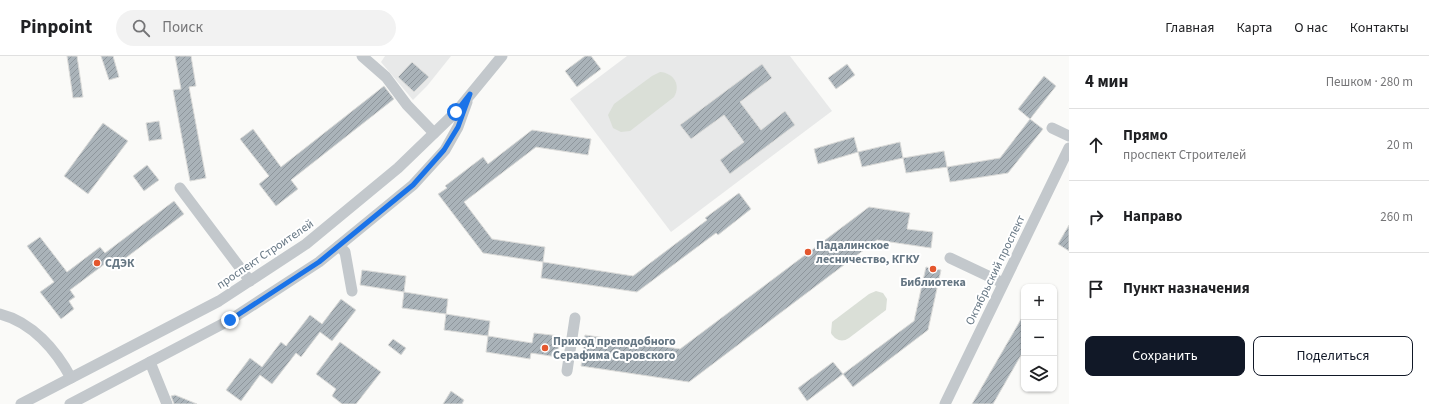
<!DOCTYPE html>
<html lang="ru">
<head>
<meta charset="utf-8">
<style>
	body { margin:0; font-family:"Source Sans 3",sans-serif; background:#f2f2f2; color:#202124 }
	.controls { position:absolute; right:12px; bottom:12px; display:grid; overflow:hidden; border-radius:8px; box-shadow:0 1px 3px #0004 }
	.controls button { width:36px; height:36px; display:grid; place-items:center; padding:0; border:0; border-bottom:1px solid #e0e0e0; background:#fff; color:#202124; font:20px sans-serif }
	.stop { position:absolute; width:12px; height:12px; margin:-9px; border:3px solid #1a73e8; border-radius:50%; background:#fff }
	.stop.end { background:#1a73e8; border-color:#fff; box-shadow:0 1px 4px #0008 }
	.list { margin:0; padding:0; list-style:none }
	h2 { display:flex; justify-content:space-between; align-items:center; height:52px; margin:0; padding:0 16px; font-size:17px }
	h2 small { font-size:13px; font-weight:400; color:#757577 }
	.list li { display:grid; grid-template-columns:26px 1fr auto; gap:12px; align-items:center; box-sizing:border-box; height:72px; padding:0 16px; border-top:1px solid #e0e0e0 }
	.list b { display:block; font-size:15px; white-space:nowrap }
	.list p { margin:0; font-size:13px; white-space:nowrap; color:#757577 }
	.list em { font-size:13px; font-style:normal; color:#757577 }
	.actions { display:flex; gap:8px; padding:12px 16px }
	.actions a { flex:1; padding:9px 0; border:1px solid #111827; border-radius:8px; text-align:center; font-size:14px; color:#111827 }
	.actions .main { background:#111827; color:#fff }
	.icon { flex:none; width:22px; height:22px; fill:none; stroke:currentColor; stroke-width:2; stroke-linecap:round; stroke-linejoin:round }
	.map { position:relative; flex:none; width:1069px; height:348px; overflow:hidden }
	header { display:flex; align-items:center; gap:24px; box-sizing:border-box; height:56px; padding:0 20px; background:#fff; border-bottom:1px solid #e0e0e0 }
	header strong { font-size:19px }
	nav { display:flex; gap:22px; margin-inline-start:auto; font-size:14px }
	.search { width:280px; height:36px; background:#f2f2f2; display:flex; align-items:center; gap:10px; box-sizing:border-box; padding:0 14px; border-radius:22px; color:#757577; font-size:15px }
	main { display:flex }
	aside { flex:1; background:#fff }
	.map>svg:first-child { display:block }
	.built { fill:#e8e9e9 }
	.green { fill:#dadfd7 }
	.building { fill:url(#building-hatch); stroke:#dcdcda }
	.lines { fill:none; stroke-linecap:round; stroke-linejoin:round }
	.minor { stroke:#c3c8cc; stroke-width:11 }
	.route { stroke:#1a73e8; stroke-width:5 }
	.poi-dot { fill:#e4572e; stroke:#fff; stroke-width:1.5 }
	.labels { text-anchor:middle; stroke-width:4; stroke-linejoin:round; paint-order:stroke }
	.poi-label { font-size:12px; font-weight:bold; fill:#657683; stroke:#fff; text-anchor:start }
	.street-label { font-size:12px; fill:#657683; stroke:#fff }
</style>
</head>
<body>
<header>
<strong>Pinpoint</strong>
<div class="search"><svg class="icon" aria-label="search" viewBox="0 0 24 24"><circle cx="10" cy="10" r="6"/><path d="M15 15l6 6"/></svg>Поиск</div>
<nav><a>Главная</a><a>Карта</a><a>О нас</a><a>Контакты</a></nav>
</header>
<main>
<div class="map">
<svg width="1069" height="348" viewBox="0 0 1069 348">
	<defs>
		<pattern id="building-hatch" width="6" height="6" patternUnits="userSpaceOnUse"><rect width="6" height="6" fill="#aab3b9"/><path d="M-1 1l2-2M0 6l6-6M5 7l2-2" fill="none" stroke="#8e969c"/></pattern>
	</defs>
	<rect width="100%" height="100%" fill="#fafaf8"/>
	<g class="built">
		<path d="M385,0H451L427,30L413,44L381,6Z"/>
		<path d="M627,0H790L832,55L671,176L570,43Z"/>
	</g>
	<g class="green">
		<path d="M660,16C674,17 681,29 674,41L630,75L621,76L613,72L608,59L614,48L652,20Z"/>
		<path d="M876,235L883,237L887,243L886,254L849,282C842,287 835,284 831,277L832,266L869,238Z"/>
	</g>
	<g class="building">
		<path d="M67,0H77L83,41L73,42Z"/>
		<path d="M101,0H113L119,21L109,24Z"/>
		<path d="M175,0H191L196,30L189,31L206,122L190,125L173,34L181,33Z"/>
		<path d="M585,0H591L601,13L577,31L565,15Z"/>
		<path d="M412,6L429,21L414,36L398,21Z"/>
		<path d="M762,8L772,22L740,46L761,74L785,55L795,69L730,118L720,104L744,86L724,59L691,83L680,69Z"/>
		<path d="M847,8L855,19L836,33L828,22Z"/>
		<path d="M1044,20L1056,30L1030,63L1018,53Z"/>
		<path d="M384,30L394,43L291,124L298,133L276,150L259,128L269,120L240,83L253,73L281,111Z"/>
		<path d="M1030,63L1043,73L1008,117L950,126L947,111L1000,102Z"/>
		<path d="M159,65L162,83L149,85L146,67Z"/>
		<path d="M103,67L128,85L88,138L64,120Z"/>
		<path d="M532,74L591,83L588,99L536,91L464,146L492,183L545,191L543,206L483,197L438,138L447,132L445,130L483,101L488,108Z"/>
		<path d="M854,81L858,96L818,108L814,93Z"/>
		<path d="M900,86L903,102L862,111L858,96Z"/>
		<path d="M944,95L947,111L906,117L903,102Z"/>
		<path d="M147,109L159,124L144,135L133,120Z"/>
		<path d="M739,137L751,153L718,179L716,177L637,236L541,222L543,206L633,220L707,164L705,162Z"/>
		<path d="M174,145L184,158L115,210L110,204L70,234L75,241L69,245L74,253L61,263L40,236L54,226L27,190L40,181L67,216L100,191L105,197Z"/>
		<path d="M869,151L910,157L907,173L933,176L931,192L877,184L689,326L581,310L585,279L680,293Z"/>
		<path d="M1069,169V195L1058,188Z"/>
		<path d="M926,211L941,214L928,274L853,331L843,318L914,265Z"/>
		<path d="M362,214L406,220L404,236L360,229Z"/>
		<path d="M404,236L448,243L446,258L402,252Z"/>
		<path d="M341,243L356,254L332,285L320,276L301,301L296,297L272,328L260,319L241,345L226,334L250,302L262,311L281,286L286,290L310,259L322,268Z"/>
		<path d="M446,258L490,265L488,280L444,274Z"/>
		<path d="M1024,258V294L993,348H972Z"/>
		<path d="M534,277L560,280L557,301L531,297L530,303L486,296L488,280L532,287Z"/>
		<path d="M393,283L406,292L401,299L388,289Z"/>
		<path d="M340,286L381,316L356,348H342L332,340L336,333L316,318Z"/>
		<path d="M833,306L843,318L807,345L798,332Z"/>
		<path d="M451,335L464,344L462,348H443Z"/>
		<path d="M175,339L197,348H174L171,340Z"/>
	</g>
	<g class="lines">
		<g class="minor">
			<path d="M362,0L386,21L407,49L434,77"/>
			<path d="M1052,72L1069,80"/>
			<path d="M180,132L250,225"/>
			<path d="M339,190L345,196L352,235"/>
			<path d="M950,202L1003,227"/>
			<path d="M0,258C32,266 56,294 71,322"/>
			<path d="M150,306L167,348"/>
			<path d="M567,315L575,262"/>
			<path d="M21,348L219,245L306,188L398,112L456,56L502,0"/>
			<path d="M70,348L230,264L319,206L413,129L445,94L458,71L467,46"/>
			<path d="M945,348L1069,92"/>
		</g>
	</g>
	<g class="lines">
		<path class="route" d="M230,264L319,206L413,129L444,94L458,71L470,38L456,56"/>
	</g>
	<g class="poi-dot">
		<circle cx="808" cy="196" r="4"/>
		<circle cx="97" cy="207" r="4"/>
		<circle cx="933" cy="213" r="4"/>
		<circle cx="545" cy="292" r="4"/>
	</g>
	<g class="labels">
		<g class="poi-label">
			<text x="816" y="193">Падалинское<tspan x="816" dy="14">лесничество, КГКУ</tspan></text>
			<text x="105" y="211">СДЭК</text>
			<text x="933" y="230" text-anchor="middle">Библиотека</text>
			<text x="553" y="289">Приход преподобного<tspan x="553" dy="14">Серафима Саровского</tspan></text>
		</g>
		<g class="street-label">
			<text transform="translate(265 198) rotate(-34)" y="4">проспект Строителей</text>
			<text transform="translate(995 214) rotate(-64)" y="4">Октябрьский проспект</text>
		</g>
	</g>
</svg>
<div class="controls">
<button>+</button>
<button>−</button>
<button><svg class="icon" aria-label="layers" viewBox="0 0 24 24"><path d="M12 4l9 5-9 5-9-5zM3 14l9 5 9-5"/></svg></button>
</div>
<div class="stop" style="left:456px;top:56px"></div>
<div class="stop end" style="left:230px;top:264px"></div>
</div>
<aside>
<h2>4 мин<small>Пешком · 280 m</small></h2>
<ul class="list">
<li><svg class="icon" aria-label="ahead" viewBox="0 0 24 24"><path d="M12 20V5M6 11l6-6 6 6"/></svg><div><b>Прямо</b><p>проспект Строителей</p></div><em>20 m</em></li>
<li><svg class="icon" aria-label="right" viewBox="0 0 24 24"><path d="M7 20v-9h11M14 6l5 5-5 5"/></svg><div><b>Направо</b></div><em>260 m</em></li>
<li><svg class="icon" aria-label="arrive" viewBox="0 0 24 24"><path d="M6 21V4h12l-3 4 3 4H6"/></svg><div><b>Пункт назначения</b></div></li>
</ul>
<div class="actions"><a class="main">Сохранить</a><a>Поделиться</a></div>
</aside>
</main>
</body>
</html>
